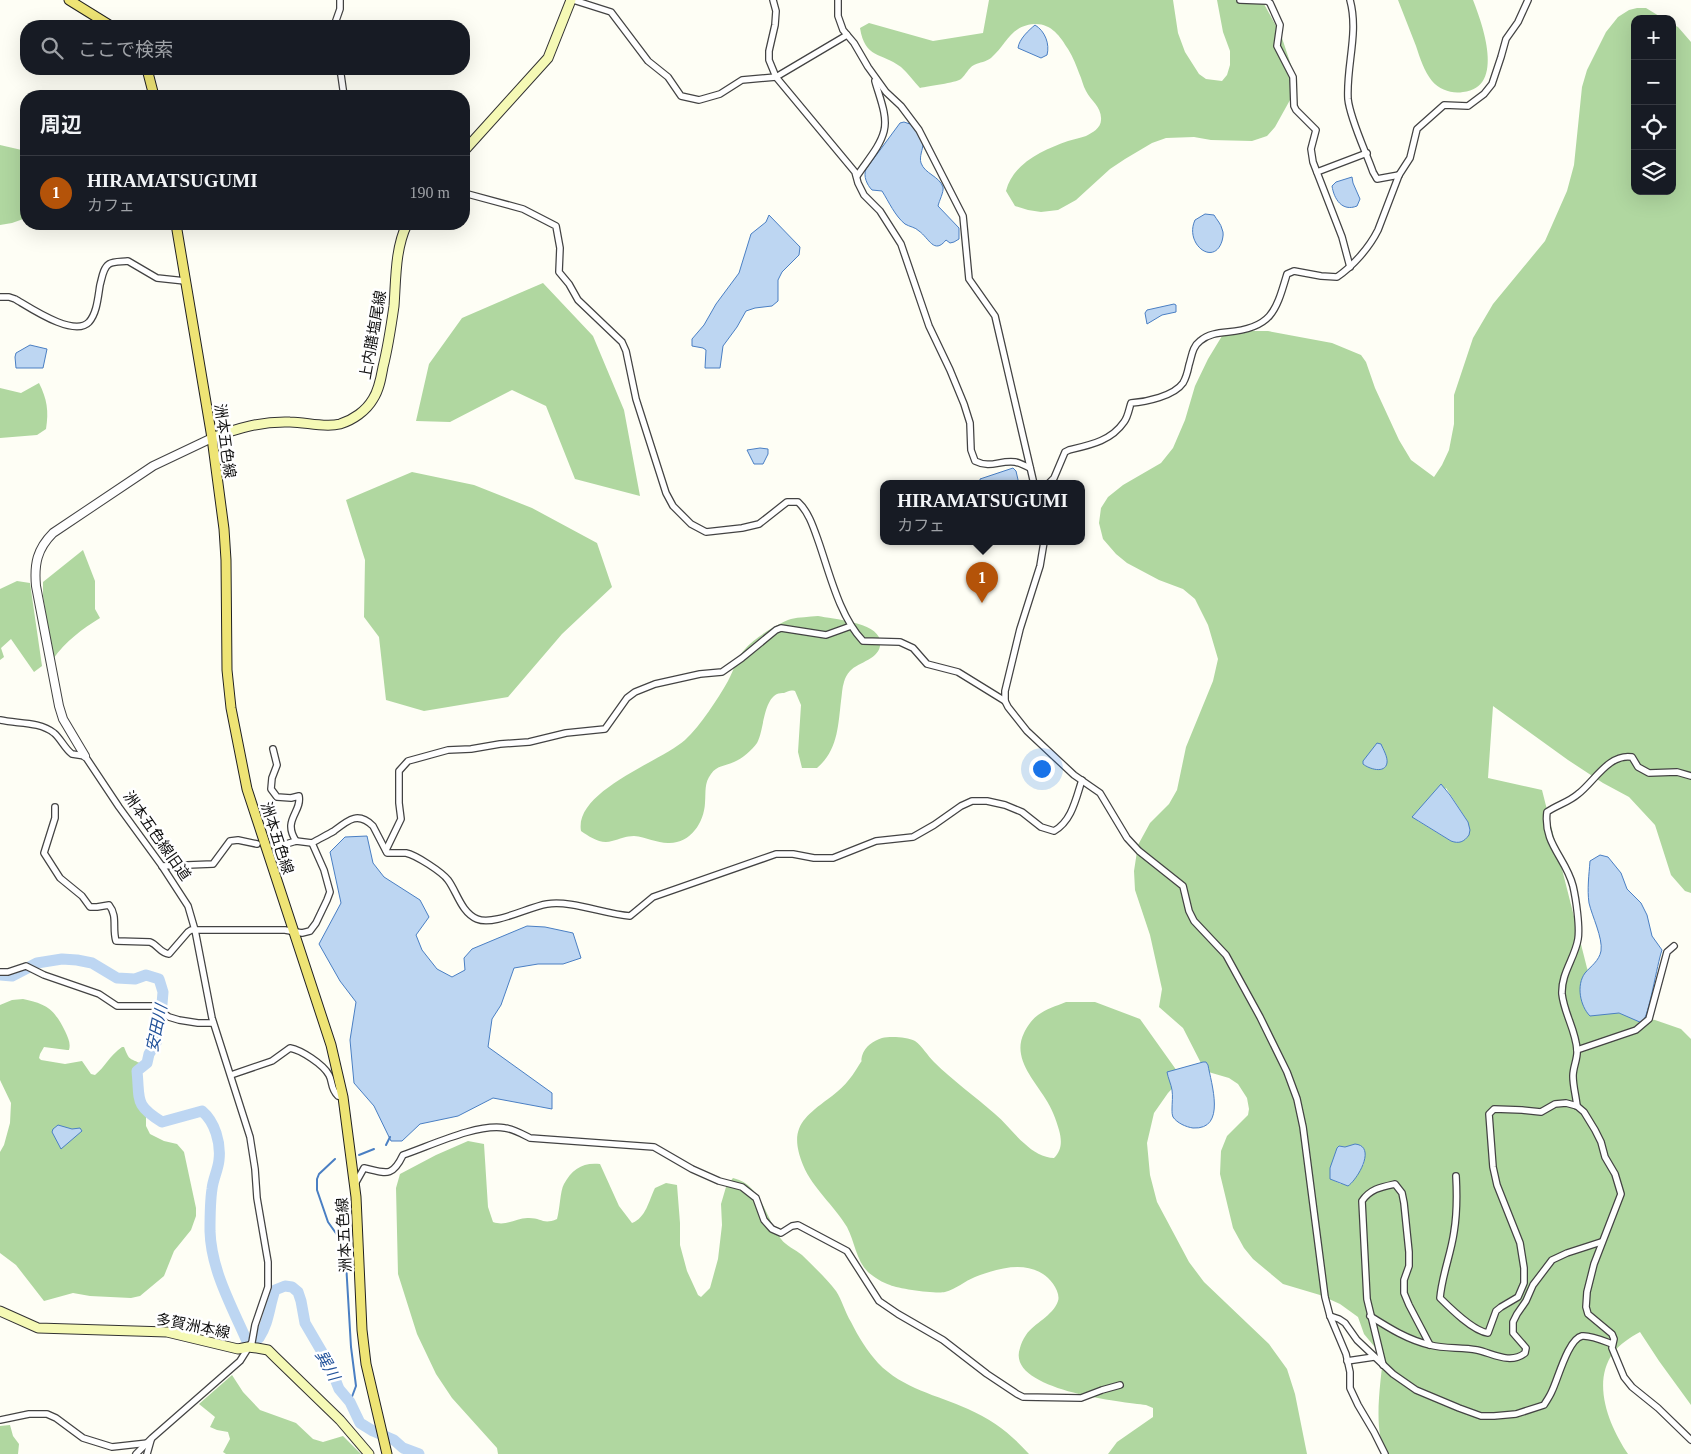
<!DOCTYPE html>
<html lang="ja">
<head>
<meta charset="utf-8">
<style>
	body { margin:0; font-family:"Times New Roman","Noto Sans JP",serif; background:#20242c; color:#f1f3f6 }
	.controls { position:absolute; right:15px; top:15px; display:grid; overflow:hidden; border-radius:10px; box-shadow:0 5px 20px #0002 }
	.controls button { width:45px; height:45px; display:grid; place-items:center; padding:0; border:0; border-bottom:1px solid #363941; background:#171b24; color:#f1f3f6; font:25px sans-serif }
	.you { position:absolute; left:1041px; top:768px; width:18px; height:18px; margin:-12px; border:4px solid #fff; border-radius:50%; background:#1a73e8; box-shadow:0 0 0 8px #1a73e833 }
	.badge { display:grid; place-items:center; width:32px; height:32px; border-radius:50%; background:#b45309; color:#fff; font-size:16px; font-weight:700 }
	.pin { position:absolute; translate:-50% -41px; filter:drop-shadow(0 1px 2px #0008) }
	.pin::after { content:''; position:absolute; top:26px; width:18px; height:15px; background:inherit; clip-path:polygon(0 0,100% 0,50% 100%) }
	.popup { position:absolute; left:880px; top:480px; width:205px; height:65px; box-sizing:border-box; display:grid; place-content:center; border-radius:10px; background:#171b24; filter:drop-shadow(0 1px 4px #0005); font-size:16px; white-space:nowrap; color:#9ea1a6 }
	.popup b { font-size:19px; color:#f1f3f6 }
	.popup::after { content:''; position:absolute; left:50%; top:100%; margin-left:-10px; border:10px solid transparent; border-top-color:#171b24 }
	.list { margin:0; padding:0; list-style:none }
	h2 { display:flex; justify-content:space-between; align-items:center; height:65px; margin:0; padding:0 20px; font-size:21px }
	h2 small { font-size:16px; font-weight:400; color:#9ea1a6 }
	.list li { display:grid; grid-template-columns:32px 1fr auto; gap:15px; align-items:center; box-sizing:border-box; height:75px; padding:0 20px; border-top:1px solid #363941 }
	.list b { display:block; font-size:19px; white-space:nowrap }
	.list p { margin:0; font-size:16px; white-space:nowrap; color:#9ea1a6 }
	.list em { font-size:16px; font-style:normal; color:#9ea1a6 }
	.icon { flex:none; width:28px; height:28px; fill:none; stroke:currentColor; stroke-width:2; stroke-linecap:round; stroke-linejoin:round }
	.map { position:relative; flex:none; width:1691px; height:1454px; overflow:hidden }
	.search { position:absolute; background:#171b24; box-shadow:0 5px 20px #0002; left:20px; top:20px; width:450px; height:55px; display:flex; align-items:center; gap:12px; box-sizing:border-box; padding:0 18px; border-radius:20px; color:#9ea1a6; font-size:19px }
	.panel { position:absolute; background:#171b24; box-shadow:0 5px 20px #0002; left:20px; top:90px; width:450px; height:140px; border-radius:20px }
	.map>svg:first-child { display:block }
	.forest { fill:#b0d7a0; fill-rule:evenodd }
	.water { fill:#bdd6f2; stroke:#4a7fc3 }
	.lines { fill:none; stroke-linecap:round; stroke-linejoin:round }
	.stream { stroke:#4a7fc3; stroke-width:2 }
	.river { stroke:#bdd6f2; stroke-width:11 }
	.minor-casing { stroke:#434343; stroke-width:8 }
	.tertiary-casing { stroke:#434343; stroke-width:10 }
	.secondary-casing { stroke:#323232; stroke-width:11 }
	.primary-casing { stroke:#212121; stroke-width:11 }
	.minor { stroke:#fff; stroke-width:5.5 }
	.tertiary { stroke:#fff; stroke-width:8 }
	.secondary { stroke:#f5f9b5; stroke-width:9 }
	.primary { stroke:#eee475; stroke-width:9 }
	.labels { text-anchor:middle; stroke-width:5; stroke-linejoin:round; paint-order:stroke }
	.street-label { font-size:15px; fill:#101010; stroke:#fff }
	.water-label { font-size:16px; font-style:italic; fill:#22529a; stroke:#fff }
</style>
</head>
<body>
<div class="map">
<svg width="1691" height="1454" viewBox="0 0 1691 1454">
	<rect width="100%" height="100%" fill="#fefef5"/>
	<g class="forest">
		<path d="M989,0H1173L1178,33L1185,52L1199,74L1206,79L1222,81L1227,75L1230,65V51L1223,32L1217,0H1258L1264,4L1281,35L1291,65L1293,78L1290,100L1275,127L1267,136L1252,141L1211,140L1194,137L1166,138L1152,143L1125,159L1110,169L1076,200L1058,210L1041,212L1028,210L1015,206L1006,191C1013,163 1043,150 1068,141C1074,139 1081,138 1086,136C1092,133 1101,128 1101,120C1102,107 1091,101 1086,91C1083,86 1082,79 1079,73C1076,65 1073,57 1068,49C1060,36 1051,23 1034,24C1010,26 1007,44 991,58C986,62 980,62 974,65C968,68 966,75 961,79C955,83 929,86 920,88C914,82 908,73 901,67C881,52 865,59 860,28L869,23L933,41L983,33Z"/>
		<path d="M1398,0H1473C1482,23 1506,88 1463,92C1452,94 1440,90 1432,81C1424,71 1420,58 1416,46C1410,31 1404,15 1398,0Z"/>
		<path d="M1637,8H1646L1664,19H1635V191H1672V24L1678,27L1691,42V893L1685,891L1671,875L1655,825L1629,797L1603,783L1568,760L1493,706L1488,778L1542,790L1587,968L1597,994L1618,1013L1655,1020L1681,1029L1691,1039V1405L1659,1361L1640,1332C1629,1338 1620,1344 1613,1353C1591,1384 1610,1427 1628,1454H1387C1372,1433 1381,1381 1383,1357L1364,1334L1358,1317L1340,1304L1320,1295L1283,1284L1253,1259L1244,1248L1233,1228L1220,1174L1221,1151L1227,1136L1248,1115L1249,1109L1247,1098L1238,1084L1229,1078L1205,1071L1183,1028L1159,1007L1162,989L1150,935L1135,890L1134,871L1138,845L1150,823L1169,804L1177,790L1186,747L1213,681L1218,659L1208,625L1195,599L1183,589L1159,580L1127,563L1116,554L1103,539L1099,523L1101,508L1108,497L1123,485L1161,463L1173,448L1185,420L1195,386L1208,359L1222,336L1241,331H1268L1332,343L1361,355L1366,362L1375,388L1399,440L1411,460L1434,477L1442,465L1449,450L1454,424V395L1473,338L1493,304L1545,241L1567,191L1574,165L1582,87L1587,70L1606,32L1618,17L1629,10ZM1446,788L1468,822L1451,841L1418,821ZM1339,1146L1364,1150V1164L1341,1184L1333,1180Z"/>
		<path d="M0,145L26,151V218L12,223L0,225Z"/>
		<path d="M543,283L593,336L624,410L640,496L575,479L546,406L512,390L450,422L416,421L429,364L462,318Z"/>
		<path d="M39,383C47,399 49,411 46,429L37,435L0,438V388L21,393Z"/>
		<path d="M412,472L474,485L532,508L597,543L612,587L562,634L508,697L424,711L386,700L379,637L364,617L365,560L346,500Z"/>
		<path d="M83,550L95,581V609L100,618C82,629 66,641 53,659L43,596V582Z"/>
		<path d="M17,581L30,583L42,666L34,672L11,639L1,648L4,657L0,660V589Z"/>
		<path d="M818,616C833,619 876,622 880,640C883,659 859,661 850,671C847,674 845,678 844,682C842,688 842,694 841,701C838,726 838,750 817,768H802L798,752L801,705L795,691C790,690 789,691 784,693C782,693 779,693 777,694C763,701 764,731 757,743C752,750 742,759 734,762C726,766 717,765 711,774C704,783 706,792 705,803C704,823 690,844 668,843C657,843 646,837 634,836C626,836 620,839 612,841C601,845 590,837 581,831C574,791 660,762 685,740C701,725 717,700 728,681C734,670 737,657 746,648C755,638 778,623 791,619C799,617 809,617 818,616Z"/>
		<path d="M23,999C47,1004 54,1009 65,1031C68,1038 71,1043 69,1050H67L44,1047L40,1054L39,1058L41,1060L65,1064L82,1061L91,1074L95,1075C105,1067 110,1055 122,1047H124C129,1059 128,1058 140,1063L135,1070C137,1085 134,1104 146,1115V1126L150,1134L164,1141L177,1144L184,1152L196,1208V1216L191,1230L174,1251L164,1276L140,1296L131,1298L90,1296L73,1293L44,1301L16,1265L0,1253V1152L4,1145L10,1123L11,1103L0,1080V1005L12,1000Z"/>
		<path d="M1066,1002H1095L1140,1019L1182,1078L1168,1093L1154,1113L1147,1143L1150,1175L1157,1202L1189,1262L1204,1282L1269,1344L1287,1369L1295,1394L1307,1454H1108L1117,1442L1153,1417V1408L1146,1405C1121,1402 1005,1390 1020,1348C1021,1344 1023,1339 1026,1335C1034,1323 1053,1316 1058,1301C1061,1292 1050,1278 1043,1274C1023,1261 996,1269 975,1277C965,1281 956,1289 945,1292C936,1294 899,1289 890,1285C883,1283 874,1277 869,1273C856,1261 855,1242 847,1227C834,1205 813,1189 803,1165C789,1130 801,1119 828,1099C841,1090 851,1079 859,1065C864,1057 860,1065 862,1056C865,1046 873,1041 882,1038C891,1036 907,1037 915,1041C922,1046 928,1056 934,1062C953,1081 975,1096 995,1114C1006,1123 1014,1135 1025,1144C1032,1151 1044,1158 1054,1158C1062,1150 1062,1141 1059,1130C1056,1119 1052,1109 1045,1098C1033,1079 1012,1057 1024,1033C1027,1027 1032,1019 1038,1015C1046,1009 1056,1006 1066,1002Z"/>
		<path d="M468,1141L484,1144L488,1207L493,1222C507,1227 517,1217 529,1218C542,1218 543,1225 557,1219C560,1209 560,1191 564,1184C572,1169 583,1162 600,1164L619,1206L632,1223C646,1218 649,1200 655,1188L666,1183L677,1185L680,1223V1245L687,1271L698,1295L701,1297L710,1288L718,1259L722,1225L721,1204L726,1187L733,1178C761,1184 766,1219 781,1239C786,1246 795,1249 802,1255C813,1266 826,1278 836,1291C842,1300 845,1312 851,1322C858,1336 867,1351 878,1363C903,1389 937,1395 968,1409C993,1420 1011,1434 1029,1454H498L497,1448L452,1398L436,1374L417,1334L398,1274L396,1188L400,1174L436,1155Z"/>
		<path d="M232,1375L243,1392L260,1410L296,1423L313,1439L323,1442L343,1436L361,1454H226L223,1452L230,1439L228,1432L217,1430L210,1427L215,1417L199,1404Z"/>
		<path d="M10,1425L13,1436L19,1444L18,1454H0V1426Z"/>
	</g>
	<g class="water">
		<path d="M1035,25C1045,31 1050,44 1047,55L1041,58L1018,48C1019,39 1029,30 1035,25Z"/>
		<path d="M904,122L913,125C916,130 922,137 923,143C923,150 919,156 921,163C925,174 939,176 943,187C944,192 939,201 938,206L959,228V239L954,242L950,243L946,240C934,255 929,238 919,231C915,227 910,227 905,224C895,216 889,202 882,191L872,190C867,185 863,176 866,169L900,123Z"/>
		<path d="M1352,177L1353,183L1360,199L1357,206C1342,212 1334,199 1332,186L1336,182Z"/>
		<path d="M1205,214L1214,215C1217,220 1221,224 1222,229C1224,233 1223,237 1222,241C1214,267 1184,244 1195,220Z"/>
		<path d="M769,215L800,247L799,255L782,272L778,280V301L772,306L755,308L746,311L737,327L723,346L720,368H705L706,350L703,348L692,346V339L704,325L716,304L739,273L751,234L766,222Z"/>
		<path d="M1174,304L1176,305V312L1162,315L1147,324L1145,313L1147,310Z"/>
		<path d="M30,345L47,349L43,368H16L15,357L16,353Z"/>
		<path d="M760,448L768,449V454L763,464H754L747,450Z"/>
		<path d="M1013,468L1016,471L1019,484H980V479Z"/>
		<path d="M1377,743L1381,744C1383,749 1388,757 1387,763C1385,774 1369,769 1363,764V761Z"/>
		<path d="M1441,784L1450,795L1468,822L1470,830L1469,835C1464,842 1459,844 1451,841L1412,817Z"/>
		<path d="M367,836L373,863L384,877L420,900L429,917L416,935L422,950L437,969L452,977L465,970L464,958L472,949L527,926L545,927L573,933L581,958L563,964H538L514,968L501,1005L492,1019L488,1047L552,1093V1109L493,1098L458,1116L420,1124L402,1141H391L374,1106L354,1083L350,1040L356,1002L340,981L319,944L341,903L330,852L345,837Z"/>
		<path d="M1600,855L1608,857L1621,873L1627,889L1641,903L1647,915L1652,936L1662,950C1657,964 1649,1016 1642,1023L1619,1013L1590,1016C1580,1006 1576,985 1585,973C1591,966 1599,961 1601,951C1603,938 1592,916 1589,903C1587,889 1589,875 1590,861Z"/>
		<path d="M1203,1062H1206L1208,1065C1211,1083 1227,1130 1193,1128C1186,1127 1177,1123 1173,1117C1172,1114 1172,1113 1172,1109C1172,1103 1173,1096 1172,1090C1171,1084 1168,1078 1167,1072Z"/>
		<path d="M58,1125L72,1129L80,1128L82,1131L61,1149L52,1132L53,1129Z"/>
		<path d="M1355,1144C1377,1146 1358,1179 1348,1186L1330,1179V1168L1337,1148L1339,1146L1345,1147Z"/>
	</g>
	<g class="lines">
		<g class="stream">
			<path d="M386,1145L390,1137"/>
			<path d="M359,1155L374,1149"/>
			<path d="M335,1159L319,1174L317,1179V1190L328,1222L345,1246L351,1347L356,1386L350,1402"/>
		</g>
		<path class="river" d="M0,975L12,976L37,963L62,959L77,960L92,963L117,978L135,979L146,975L159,979L163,992L162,1004L156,1043L149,1054L147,1063L137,1071C140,1100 134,1105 162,1122L202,1111C215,1122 221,1143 219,1160C218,1170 213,1179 212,1189C210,1202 210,1218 210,1231C211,1269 231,1305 246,1339L259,1338C269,1323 269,1307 275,1290L285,1286L292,1287L298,1292L301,1301L305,1323L329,1364L339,1389L350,1402L360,1423L373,1431L394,1440L403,1448L419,1454"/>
		<defs>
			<g id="minor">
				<path d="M573,0L611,12L648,61L668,77L681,96L699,100L720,94L742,80L776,77L847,35"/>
				<path d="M773,0L776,11L775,25L769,51V60L776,77L855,172L858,183L864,195L880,211L901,244L929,326L950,370L964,404L970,423L971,450L975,461C991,469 999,460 1015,462C1020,463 1026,466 1030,468"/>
				<path d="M838,0V16L843,30L854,43L868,67L886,92L901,106L919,130L963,216L969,279L995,316L1034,484"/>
				<path d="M1240,0L1267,1L1270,3L1280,25L1277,46L1293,77L1294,106L1296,110L1316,130L1311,149L1313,162L1342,237L1350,267"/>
				<path d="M1350,0C1359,33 1346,66 1348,99C1350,119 1366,152 1373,172L1377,179L1399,175"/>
				<path d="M334,26L340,9V0"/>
				<path d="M339,69L341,75L344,96"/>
				<path d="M1317,172L1367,153"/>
				<path d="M857,176C866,162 880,147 884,131C888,116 879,96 875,81"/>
				<path d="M464,193L523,209L556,226L560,248L559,272L569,284L578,300L622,342L626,351L636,399L666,493L673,506L691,524L706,532L742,528L759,524L787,502H798C809,512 814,529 819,543C830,575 840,617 863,641L900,642L913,648L927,664L958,672L1005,701"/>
				<path d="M0,297H9L15,299C29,307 74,338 89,322C97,313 98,297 100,285C102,278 103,268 109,264C114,261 123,262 128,261L157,278L185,281"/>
				<path d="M1048,484L1054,478L1065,452L1069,450C1090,445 1111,441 1124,422C1128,417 1129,409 1131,403C1146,402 1174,396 1183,383C1186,378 1188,370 1189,365C1192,356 1192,347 1200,341C1208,334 1218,333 1228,332C1272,328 1276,311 1287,274L1294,271L1321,276L1337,277C1353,266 1369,248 1378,230L1399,175L1410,158L1417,129L1444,105L1468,106L1484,94L1492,84L1501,57L1506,39L1518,22L1528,0"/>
				<path d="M1044,542L1040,566L1020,629L1005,691V701L1008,707L1027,731L1074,775L1100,793L1127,838L1139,851L1183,886L1189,911L1194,921L1226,955L1260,1017L1287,1072L1297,1099L1303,1127L1325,1297L1330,1316L1346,1354L1350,1372V1388L1358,1405L1374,1432L1385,1454"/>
				<path d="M0,720C17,724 39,721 54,733C61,739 65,749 72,754L85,756L119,807L162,866L188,906L195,930L212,1018L250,1137L255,1169L257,1198L268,1262V1287L255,1325L252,1342L240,1361L152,1438L136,1454"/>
				<path d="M273,749L277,765L272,778L271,789L277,797L291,798L299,796C302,812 282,820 296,841"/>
				<path d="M55,807V818L44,853L60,878L82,896L90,907H97L109,905C118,916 112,928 116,941L150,942C158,945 160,953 169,954L188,932L191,930H285L302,933L310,931L316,923L327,900L330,892L324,870L312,843C319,839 327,835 334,831C348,820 358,811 373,826L387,853C394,853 400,853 406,853C416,855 442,872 448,880C457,892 461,912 477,919C494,926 528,907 547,904C571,900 604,914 630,916L653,897L776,854H793L814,858H833L876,841L913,837L934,825L961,806L972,801H987L1005,805L1022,812L1041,827L1054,831C1072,821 1076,798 1082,780"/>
				<path d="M273,845H283L296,841L312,843"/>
				<path d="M386,850L401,819L399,803V771L408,761L448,750L471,749L500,744L529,742L566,733L605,729L627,698L635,692L655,684L700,674L722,672L742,658L776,630L781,628L826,635L851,626"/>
				<path d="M162,866L213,864L230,841L238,840L257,844"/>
				<path d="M0,972H8L26,966L44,975L99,994L117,1006H153L169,1017L179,1020L198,1023H213"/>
				<path d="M1577,1050L1636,1030L1649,1019L1667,952L1674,946"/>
				<path d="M231,1075L272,1061L290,1048C301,1050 323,1064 329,1075C333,1082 330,1088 338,1096L343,1097"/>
				<path d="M1577,1106C1576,1096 1573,1086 1573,1076C1573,1067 1578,1058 1577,1050C1576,1031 1564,1013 1562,994C1561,973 1575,958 1578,939C1580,927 1576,899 1573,886C1566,858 1543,844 1547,812C1557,805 1569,802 1578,794C1594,782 1609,753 1632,757L1638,767L1649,773L1677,772L1691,776"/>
				<path d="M1456,1176C1457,1194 1457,1214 1454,1232C1451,1254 1442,1275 1440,1298C1451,1309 1473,1331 1488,1333L1496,1311L1501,1307L1518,1297L1524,1283V1268L1520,1243L1497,1185L1493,1167L1489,1114L1494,1109L1522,1110L1541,1112L1555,1104L1566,1103L1577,1106L1584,1112L1595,1130L1601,1142L1605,1157L1615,1174L1621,1194L1594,1264L1587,1292L1586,1307L1588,1314L1612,1334L1614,1339L1612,1348L1624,1377L1632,1387L1658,1408L1691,1440"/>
				<path d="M355,1184L364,1168C386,1173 392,1178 403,1155C430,1146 477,1123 505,1128C514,1129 522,1134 530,1138L654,1147L692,1169L719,1181L742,1187L756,1198L764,1220L772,1229L781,1233L792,1226L798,1225L847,1251L879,1301L898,1314L943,1340L987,1374L1017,1394L1023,1397L1081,1398L1102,1390L1120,1385"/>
				<path d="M1330,1316L1339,1319L1345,1323L1357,1340L1393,1374L1416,1390L1459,1408L1481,1416H1494L1516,1414L1544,1405C1547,1400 1550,1396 1552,1391C1558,1379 1568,1339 1582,1336C1591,1335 1604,1341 1612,1344"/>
				<path d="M1370,1316C1389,1328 1408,1340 1430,1345C1445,1349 1461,1347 1477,1350C1492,1353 1510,1365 1525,1353L1526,1348L1513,1333V1322L1517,1314L1526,1301L1533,1285L1552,1260L1567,1253L1601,1242"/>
				<path d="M1347,1361L1374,1357"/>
				<path d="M1383,1365L1367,1299L1362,1201C1370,1189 1381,1187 1395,1184L1402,1193L1404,1203L1409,1252V1266L1404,1280V1293L1409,1305L1430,1345"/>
				<path d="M0,1420L29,1414H47L56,1418L83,1438L112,1447L148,1443"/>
				<path d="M147,1454L151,1440"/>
			</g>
			<path id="tertiary" d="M85,756L63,719L59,706L36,586C34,564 37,549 53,533L153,466L212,438"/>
			<g id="secondary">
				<path d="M464,151L548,58L571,0"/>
				<path d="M212,438C238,428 262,421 290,422C306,422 324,428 340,424C353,420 366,411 373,399C379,390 381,378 383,367C388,347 391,327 394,306C396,279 395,249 407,224"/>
				<path d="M0,1311L38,1328L167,1332L238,1349L248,1347L257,1348L268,1350L275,1357L340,1420L369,1454"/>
			</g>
			<g id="primary">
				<path d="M69,0L111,26"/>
				<path d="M147,69L154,96"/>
				<path d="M176,224L212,438L224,529L226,560L227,670L231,708L247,789L331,1045L343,1097L356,1197L362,1330L366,1364L387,1454"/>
			</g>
		</defs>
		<use href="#minor" class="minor-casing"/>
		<use href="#tertiary" class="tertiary-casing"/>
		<use href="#secondary" class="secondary-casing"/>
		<use href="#primary" class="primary-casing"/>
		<use href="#minor" class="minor"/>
		<use href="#tertiary" class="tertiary"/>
		<use href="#secondary" class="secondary"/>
		<use href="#primary" class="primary"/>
	</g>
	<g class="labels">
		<g class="street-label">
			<text transform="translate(373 335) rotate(-80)" y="5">上内膳塩尾線</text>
			<text transform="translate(225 441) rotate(82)" y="5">洲本五色線</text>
			<text transform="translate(157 836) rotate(55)" y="5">洲本五色線旧道</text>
			<text transform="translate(277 838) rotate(72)" y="5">洲本五色線</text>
			<text transform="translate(344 1235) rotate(-93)" y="5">洲本五色線</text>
			<text transform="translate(193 1326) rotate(11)" y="5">多賀洲本線</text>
		</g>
		<g class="water-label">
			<text transform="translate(156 1028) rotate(-78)" y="6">安田川</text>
			<text transform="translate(328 1365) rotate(61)" y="6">巽川</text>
		</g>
	</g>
</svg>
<div class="controls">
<button>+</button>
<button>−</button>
<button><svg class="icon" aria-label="locate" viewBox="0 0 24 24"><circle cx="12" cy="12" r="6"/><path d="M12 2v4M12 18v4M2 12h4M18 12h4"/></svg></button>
<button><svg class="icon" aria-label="layers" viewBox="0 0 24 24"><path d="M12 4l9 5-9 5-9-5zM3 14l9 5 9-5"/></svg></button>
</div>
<div class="you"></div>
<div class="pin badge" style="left:982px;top:603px">1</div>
<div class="popup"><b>HIRAMATSUGUMI</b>カフェ</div>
<div class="search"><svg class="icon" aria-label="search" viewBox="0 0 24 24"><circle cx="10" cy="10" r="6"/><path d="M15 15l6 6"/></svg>ここで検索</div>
<section class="panel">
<h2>周辺<small></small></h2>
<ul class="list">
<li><span class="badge">1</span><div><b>HIRAMATSUGUMI</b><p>カフェ</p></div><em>190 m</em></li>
</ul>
</section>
</div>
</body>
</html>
